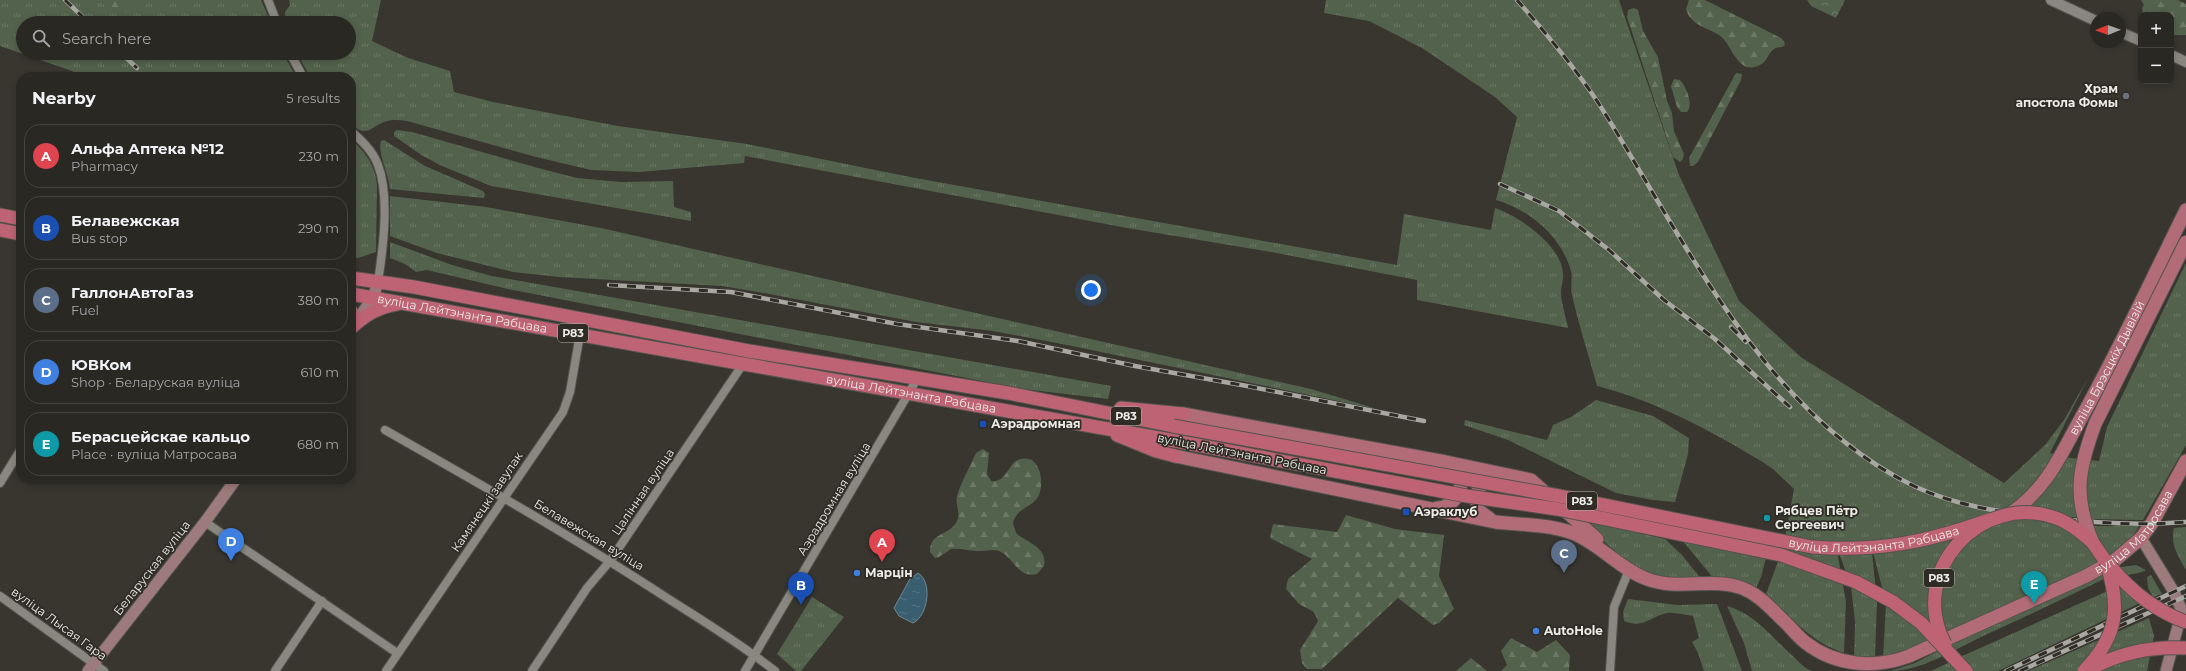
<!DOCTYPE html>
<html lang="en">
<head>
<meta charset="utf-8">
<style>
	body { margin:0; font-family:Montserrat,sans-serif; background:#363430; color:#f1f3f6 }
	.controls { position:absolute; right:12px; top:12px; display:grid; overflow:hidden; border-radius:8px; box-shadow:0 2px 6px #0003 }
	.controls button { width:36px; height:36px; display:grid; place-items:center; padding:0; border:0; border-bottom:1px solid #464441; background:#2a2823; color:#f1f3f6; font:20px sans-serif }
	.compass { position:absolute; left:2090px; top:12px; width:36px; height:36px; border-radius:50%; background:#2a2823; box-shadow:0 2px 6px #0003; rotate:269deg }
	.you { position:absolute; left:1091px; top:290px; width:14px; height:14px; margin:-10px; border:3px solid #fff; border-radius:50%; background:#1a73e8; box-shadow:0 0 0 6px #1a73e833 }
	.badge { display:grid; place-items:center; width:26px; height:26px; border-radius:50%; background:#8bbafc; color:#fff; font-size:13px; font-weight:700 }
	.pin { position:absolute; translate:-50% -33px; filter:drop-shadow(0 1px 2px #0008) }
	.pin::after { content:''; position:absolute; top:21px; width:14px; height:12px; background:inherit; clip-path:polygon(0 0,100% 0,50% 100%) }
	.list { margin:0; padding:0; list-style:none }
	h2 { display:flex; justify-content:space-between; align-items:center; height:52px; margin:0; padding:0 16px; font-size:17px }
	h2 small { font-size:13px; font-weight:400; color:#a5a6a6 }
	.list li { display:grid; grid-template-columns:26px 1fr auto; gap:12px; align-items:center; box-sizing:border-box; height:64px; margin:0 8px 8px; padding:0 8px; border:1px solid #464441; border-radius:16px }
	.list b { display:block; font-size:15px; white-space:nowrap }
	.list p { margin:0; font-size:13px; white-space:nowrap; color:#a5a6a6 }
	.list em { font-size:13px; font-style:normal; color:#a5a6a6 }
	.icon { flex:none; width:22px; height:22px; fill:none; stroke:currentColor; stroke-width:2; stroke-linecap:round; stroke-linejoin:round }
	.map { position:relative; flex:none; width:2186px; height:671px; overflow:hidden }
	.search { position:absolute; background:#2a2823; box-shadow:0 2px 6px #0003; left:16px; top:16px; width:340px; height:44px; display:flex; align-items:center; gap:10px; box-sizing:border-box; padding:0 14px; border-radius:22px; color:#a5a6a6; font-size:15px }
	.panel { position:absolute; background:#2a2823; box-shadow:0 2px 6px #0003; left:16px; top:72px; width:340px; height:412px; border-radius:16px }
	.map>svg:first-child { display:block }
	.grass { fill:url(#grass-tufts) }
	.forest { fill:url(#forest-firs) }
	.park { fill:url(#park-crowns) }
	.water { fill:url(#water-ripples); stroke:#6e8893 }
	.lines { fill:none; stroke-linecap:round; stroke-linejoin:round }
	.minor-casing { stroke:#54534d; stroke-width:10 }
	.tertiary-casing { stroke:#54534d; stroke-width:12 }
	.secondary-casing { stroke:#54534d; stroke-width:13 }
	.primary-casing { stroke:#54534d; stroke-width:15 }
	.trunk-casing { stroke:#54534d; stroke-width:15 }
	.minor { stroke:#89877f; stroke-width:8 }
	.tertiary { stroke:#89877f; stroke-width:10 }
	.secondary { stroke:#9d7a7b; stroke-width:11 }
	.primary { stroke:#b16c77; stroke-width:13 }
	.trunk { stroke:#be6374; stroke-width:13 }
	.rail-casing { stroke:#a8a7a1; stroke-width:4.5 }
	.rail { stroke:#2e2c25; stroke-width:3; stroke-dasharray:9; stroke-linecap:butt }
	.primary-bridge-casing { stroke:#54534d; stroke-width:15; stroke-linecap:butt }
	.trunk-bridge-casing { stroke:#54534d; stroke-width:15; stroke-linecap:butt }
	.primary-bridge { stroke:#b16c77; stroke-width:13 }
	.trunk-bridge { stroke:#be6374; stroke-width:13 }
	.worship-dot { fill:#6b7280; stroke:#2e2c25; stroke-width:1.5 }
	.transit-dot { fill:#1a4fb4; stroke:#2e2c25; stroke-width:1.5 }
	.culture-dot { fill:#0f9aa8; stroke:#2e2c25; stroke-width:1.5 }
	.shop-dot { fill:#3f7fe0; stroke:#2e2c25; stroke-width:1.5 }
	.labels { text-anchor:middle; stroke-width:3.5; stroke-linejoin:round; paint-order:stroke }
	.shield { fill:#2e2c25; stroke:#b3b2ac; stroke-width:1 }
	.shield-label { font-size:11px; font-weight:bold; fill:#ecebe6 }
	.poi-label { font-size:12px; font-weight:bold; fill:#ecebe6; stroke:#2e2c25; text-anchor:start }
	.street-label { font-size:12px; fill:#ecebe6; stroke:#2e2c25 }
</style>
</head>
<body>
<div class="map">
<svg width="2186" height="671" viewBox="0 0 2186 671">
	<defs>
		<pattern id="grass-tufts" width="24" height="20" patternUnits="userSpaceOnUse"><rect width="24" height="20" fill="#53624c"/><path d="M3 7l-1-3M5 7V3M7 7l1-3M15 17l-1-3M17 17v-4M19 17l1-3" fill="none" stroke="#6c7966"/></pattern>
		<pattern id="forest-firs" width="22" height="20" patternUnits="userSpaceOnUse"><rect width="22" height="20" fill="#53624c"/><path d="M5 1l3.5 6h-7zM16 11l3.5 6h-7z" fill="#6c7966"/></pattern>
		<pattern id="park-crowns" width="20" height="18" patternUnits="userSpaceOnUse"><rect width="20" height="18" fill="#53624c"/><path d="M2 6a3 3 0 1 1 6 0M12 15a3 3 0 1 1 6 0" fill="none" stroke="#6c7966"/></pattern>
		<pattern id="water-ripples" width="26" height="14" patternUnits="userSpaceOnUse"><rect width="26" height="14" fill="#385e70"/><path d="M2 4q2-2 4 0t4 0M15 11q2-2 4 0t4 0" fill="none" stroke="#557584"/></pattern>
	</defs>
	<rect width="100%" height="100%" fill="#38362f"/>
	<g class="grass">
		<path d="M0,0H261L271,23H23V53H283L296,77H82L72,71L0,46Z"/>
		<path d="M289,0H381L372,41L408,58L450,71L454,92L493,102L618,126L747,144L910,177L1397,265L1404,214L1491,230L1495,208C1519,216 1561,245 1563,273C1564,279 1561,286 1561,292C1561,303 1566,317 1568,328L1417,300V280L1271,252L1127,228L745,156L744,163L639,172L591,170L536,157L407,121C399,120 392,119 384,122C369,128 367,138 351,124V77H310L297,53H349V23H285V12L290,5Z"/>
		<path d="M1326,0H1619L1679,175L1739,301L1802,358L2004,483L2045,445L2064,420L2088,378L2050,453L2071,458L2099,461L2107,427L2186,263V445L2143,520L2088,519L2040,513L2089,526H2139L2131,540L2101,563L1918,647L1883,658L1886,603L1871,544L1877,600L1875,658L1854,656L1855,622L1851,586L1836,545L1846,602L1844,653C1811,642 1791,618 1766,594L1783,548L1794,489L1773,469L1761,461C1709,430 1656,401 1597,386C1589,356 1579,326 1572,295C1570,287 1573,278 1571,271C1561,236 1530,210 1496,200L1517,117L1495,97L1422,48L1369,21L1324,13Z"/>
		<path d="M397,130L412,132L538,168L577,178L621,182L673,181L674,207L691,212V221L491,186L442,166L423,156L394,136V132Z"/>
		<path d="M351,139C366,153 375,165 377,185L376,252L358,258L351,257Z"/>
		<path d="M384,140L425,166L483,191L485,194L484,198L390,189C389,174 377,152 381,141Z"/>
		<path d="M390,196L486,207L601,228L1311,389L1377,409L1067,345L993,331L916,322L764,293L722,286L559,277L513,272L437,253L390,236Z"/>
		<path d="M390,242L452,265L492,276L1111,386L1108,399L1023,389L508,289L427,270L416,272L405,264L390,258Z"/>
		<path d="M1596,400L1653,416L1689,438L1688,454L1675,502L1653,500L1616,493L1508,440L1464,425L1465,420L1547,440L1553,425L1571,417Z"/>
		<path d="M1596,523L1665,539L1682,555L1702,580C1692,580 1682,581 1672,579C1637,575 1614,550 1589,528V524Z"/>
		<path d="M2186,527V570C2178,556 2170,544 2174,528Z"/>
		<path d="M1682,540L1766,558L1761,577L1756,588L1714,579Z"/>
		<path d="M2136,565L2146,570C2138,575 2118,575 2106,578C2065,598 2023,618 1981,637C1954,650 1921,671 1890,671L1915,663L1949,645L2114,568Z"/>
		<path d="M2151,575L2162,594L2153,597L2148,588L2147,577Z"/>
		<path d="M2121,585L2142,602L1998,671H1972L1958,658Z"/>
		<path d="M812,597L844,617L801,671H796L777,654Z"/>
		<path d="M1628,599L1678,605L1717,604L1742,671H1704L1698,653L1692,642L1699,638L1693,616C1685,615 1674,612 1667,613C1649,617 1644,629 1624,621L1623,612Z"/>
		<path d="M1727,606C1756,614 1773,639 1795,658C1800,663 1805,669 1812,671H1752L1744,643Z"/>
		<path d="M2149,618L2154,636L2147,671H2028Z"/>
		<path d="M1950,662L1959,671H1931Z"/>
	</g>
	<g class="forest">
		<path d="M100,0H132C126,24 110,15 100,0Z"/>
		<path d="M1689,0H1705L1781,38L1784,41L1785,45C1781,49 1778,46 1774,49C1768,53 1767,62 1760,65C1737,77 1733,44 1719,35C1708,28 1690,25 1686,9Z"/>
		<path d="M2141,0H2178L2186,4V35H2171V15H2143L2142,8L2144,5Z"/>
		<path d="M1634,8L1638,10L1643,31L1658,57L1667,101L1672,113L1674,131L1684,154L1683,159L1680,162L1673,157L1627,17L1628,10Z"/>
		<path d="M1736,73L1742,74L1741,80L1698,162L1693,166H1690L1689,158Z"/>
		<path d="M1674,79L1680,80C1686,87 1694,104 1687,112H1681L1677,107L1671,86Z"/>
		<path d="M983,449L989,453L987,474L991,481C1011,484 1007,451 1032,460C1038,465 1040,471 1041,479C1043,511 1018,502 1013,523L1016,533C1027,543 1048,547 1044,566L1037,574C1019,579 1014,559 1001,552C995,549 989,551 982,551C972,552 962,548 951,549L939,557L935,558L930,552C929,532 950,536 957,521C961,513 955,505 957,496C961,482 970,467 976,453Z"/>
		<path d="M1346,515L1395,529L1444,535L1439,576L1454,609L1439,623L1433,625L1398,598L1322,669H1307L1302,663L1300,650L1318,621L1314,612L1299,604L1286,589L1288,579L1312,559L1270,538L1273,524L1337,532Z"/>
		<path d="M1511,638L1537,652L1556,640L1570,655L1569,671H1501L1507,665L1501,651Z"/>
		<path d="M1471,658L1487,671H1456Z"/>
	</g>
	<path class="park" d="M1807,0H1845L1836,18L1811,6Z"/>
	<path class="water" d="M918,573C933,582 928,616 913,623L899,616L894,608L910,579Z"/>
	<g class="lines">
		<defs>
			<g id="minor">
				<path d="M268,0L277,23"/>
				<path d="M290,53L303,77"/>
				<path d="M351,131C361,140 373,151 378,165C390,196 383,249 378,282"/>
				<path d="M385,430C480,484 575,538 667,598C703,621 741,644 775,671"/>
				<path d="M0,483L21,449"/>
				<path d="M205,522L397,653"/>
				<path d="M0,596L104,671"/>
				<path d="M275,671L322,601"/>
				<path d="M386,671L563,412L570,392L580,334"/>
				<path d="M532,671L587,588L610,561L743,364"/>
				<path d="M745,671L917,379"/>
				<path d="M1610,671L1614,607L1629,570"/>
			</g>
			<g id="tertiary">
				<path d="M2051,0L2096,21"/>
				<path d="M2120,32L2141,41"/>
				<path d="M2171,55L2186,62"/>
			</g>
			<g id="secondary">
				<path d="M356,321L373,298L378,282"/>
				<path d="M2141,538L2174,592L2182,611L2166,671"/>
				<path d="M88,671L205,522L236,479"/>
			</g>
			<g id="primary">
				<path d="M1183,414L1446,462L1531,480L1597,539"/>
				<path id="s1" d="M1175,456L1495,522C1521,525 1558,524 1581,537C1604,549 1623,570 1647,579C1678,591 1712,577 1742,588C1760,595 1771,609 1785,622C1792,629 1798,637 1806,643C1836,666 1875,669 1909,656L2086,576L2115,560L2141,538L2152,523L2186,461"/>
				<path d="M1490,476C1477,482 1476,498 1478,510L1490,519"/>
				<path d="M1437,508C1456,507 1468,485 1456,469"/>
				<path id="s2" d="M2011,513C2050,486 2062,451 2085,411C2121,346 2153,277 2186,210"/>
			</g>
			<g id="trunk">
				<path d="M0,215L21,219"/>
				<path d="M0,230L21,234"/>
				<path d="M351,278L414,287L749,351L1008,393L1173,426"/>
				<path id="s3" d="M351,294L1170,440"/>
				<path d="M351,311V320"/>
				<path d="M351,328C365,315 378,307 397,304"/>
				<path d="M1121,408L1183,414"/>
				<path d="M1117,435L1156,451L1175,456"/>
				<path d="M2093,543L2106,562"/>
				<path d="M1950,654L1966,671"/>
			</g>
		</defs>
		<use href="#minor" class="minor-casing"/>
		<use href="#tertiary" class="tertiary-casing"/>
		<use href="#secondary" class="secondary-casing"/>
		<use href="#primary" class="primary-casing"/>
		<use href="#trunk" class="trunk-casing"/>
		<use href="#minor" class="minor"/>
		<use href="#tertiary" class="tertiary"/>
		<use href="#secondary" class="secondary"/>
		<use href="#primary" class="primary"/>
		<use href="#trunk" class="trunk"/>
		<defs>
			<g id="rail">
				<path d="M65,0L89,23"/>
				<path d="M1517,0C1544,31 1577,70 1599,104C1684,238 1765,416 1916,487C1957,506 2000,512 2044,517C2091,523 2139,526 2186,522"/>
				<path d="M121,53L137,68"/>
				<path d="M1500,184L1559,211L1609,250L1664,300L1715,339L1790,407"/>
				<path d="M609,285L731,292L897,324L1018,341L1135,366L1247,386L1424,421"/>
				<path d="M1731,327L1746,342"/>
				<path d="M2006,671L2186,586"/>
				<path d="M2020,671L2186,596"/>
			</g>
		</defs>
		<use href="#rail" class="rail-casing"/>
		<use href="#rail" class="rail"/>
		<defs>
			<path id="primary-bridge" d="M2093,543C2073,497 2078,470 2095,424L2186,242"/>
			<g id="trunk-bridge">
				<path id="s4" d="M1173,426L1559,496L1812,547C1879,552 1927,542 1989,520"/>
				<path d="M1170,440L1467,496L1557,509L1781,555L1856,582L1893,602L1921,623L1950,654"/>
				<path d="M2111,567C2131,591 2156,611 2186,622"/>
				<path d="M1945,644C1907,572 1980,491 2056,518C2070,523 2082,533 2093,543"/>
				<path d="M2090,669C2121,652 2152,646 2186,648"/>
				<path d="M2084,671C2118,636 2121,607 2106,562"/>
			</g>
		</defs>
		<use href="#primary-bridge" class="primary-bridge-casing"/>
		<use href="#trunk-bridge" class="trunk-bridge-casing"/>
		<use href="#primary-bridge" class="primary-bridge"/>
		<use href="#trunk-bridge" class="trunk-bridge"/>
	</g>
	<circle class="worship-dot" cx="2126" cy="96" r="4"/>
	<g class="transit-dot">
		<rect x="979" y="420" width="8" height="8" rx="2"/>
		<rect x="1402" y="508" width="8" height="8" rx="2"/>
	</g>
	<circle class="culture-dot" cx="1767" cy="518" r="4"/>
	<g class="shop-dot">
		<circle cx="857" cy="573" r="4"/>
		<circle cx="1536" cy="631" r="4"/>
	</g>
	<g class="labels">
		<g class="shield">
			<rect x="558" y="324" width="30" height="18" rx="3"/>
			<rect x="1111" y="407" width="30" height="18" rx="3"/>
			<rect x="1567" y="492" width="30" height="18" rx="3"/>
			<rect x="1924" y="569" width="30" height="18" rx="3"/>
		</g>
		<g class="shield-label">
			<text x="573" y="337">Р83</text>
			<text x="1126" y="420">Р83</text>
			<text x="1582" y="505">Р83</text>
			<text x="1939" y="582">Р83</text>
		</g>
		<g class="poi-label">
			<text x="2118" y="93" text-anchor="end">Храм<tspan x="2118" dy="14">апостола Фомы</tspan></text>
			<text x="991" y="428">Аэрадромная</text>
			<text x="1775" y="515">Рябцев Пётр<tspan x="1775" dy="14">Сергеевич</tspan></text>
			<text x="1414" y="516">Аэраклуб</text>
			<text x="865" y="577">Марцін</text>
			<text x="1544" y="635">AutoHole</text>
		</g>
		<g class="street-label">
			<text dy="4" stroke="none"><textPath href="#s3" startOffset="113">вуліца Лейтэнанта Рабцава</textPath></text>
			<text dy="4" stroke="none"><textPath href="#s2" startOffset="176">вуліца Брэсцкіх Дывізій</textPath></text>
			<text dy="4" stroke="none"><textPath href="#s3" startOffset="569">вуліца Лейтэнанта Рабцава</textPath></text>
			<text transform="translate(1242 454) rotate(11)" y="4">вуліца Лейтэнанта Рабцава</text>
			<text transform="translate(643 492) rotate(-56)" y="4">Цалінная вуліца</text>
			<text transform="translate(834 499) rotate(-59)" y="4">Аэрадромная вуліца</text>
			<text transform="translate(487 502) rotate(-56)" y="4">Камянецкі завулак</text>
			<text dy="4" stroke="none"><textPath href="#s1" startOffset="1043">вуліца Матросава</textPath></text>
			<text transform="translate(589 535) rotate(31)" y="4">Белавежская вуліца</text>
			<text dy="4" stroke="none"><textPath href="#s4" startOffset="713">вуліца Лейтэнанта Рабцава</textPath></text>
			<text transform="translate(152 568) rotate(-52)" y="4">Беларуская вуліца</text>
			<text transform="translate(59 624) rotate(36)" y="4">вуліца Лысая Гара</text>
		</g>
	</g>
</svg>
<div class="controls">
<button>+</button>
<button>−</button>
</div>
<svg class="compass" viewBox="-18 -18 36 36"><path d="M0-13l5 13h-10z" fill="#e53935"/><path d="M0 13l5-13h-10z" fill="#a5a6a6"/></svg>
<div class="you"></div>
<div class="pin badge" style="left:882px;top:562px;background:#e0444e">A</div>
<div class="pin badge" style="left:801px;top:605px;background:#1a4fb4">B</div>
<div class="pin badge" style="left:1564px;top:573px;background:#5c6f8a">C</div>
<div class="pin badge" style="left:231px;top:561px;background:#3f7fe0">D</div>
<div class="pin badge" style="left:2034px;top:604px;background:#0f9aa8">E</div>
<div class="search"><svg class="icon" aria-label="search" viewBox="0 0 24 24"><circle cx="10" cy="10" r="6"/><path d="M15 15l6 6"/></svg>Search here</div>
<section class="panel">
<h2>Nearby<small>5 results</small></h2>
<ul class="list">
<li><span class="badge" style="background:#e0444e">A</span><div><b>Альфа Аптека №12</b><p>Pharmacy</p></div><em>230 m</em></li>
<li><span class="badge" style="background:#1a4fb4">B</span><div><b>Белавежская</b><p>Bus stop</p></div><em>290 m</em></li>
<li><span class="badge" style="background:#5c6f8a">C</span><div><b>ГаллонАвтоГаз</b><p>Fuel</p></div><em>380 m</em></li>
<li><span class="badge" style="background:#3f7fe0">D</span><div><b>ЮВКом</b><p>Shop · Беларуская вуліца</p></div><em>610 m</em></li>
<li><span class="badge" style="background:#0f9aa8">E</span><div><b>Берасцейскае кальцо</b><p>Place · вуліца Матросава</p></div><em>680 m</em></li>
</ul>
</section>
</div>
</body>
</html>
